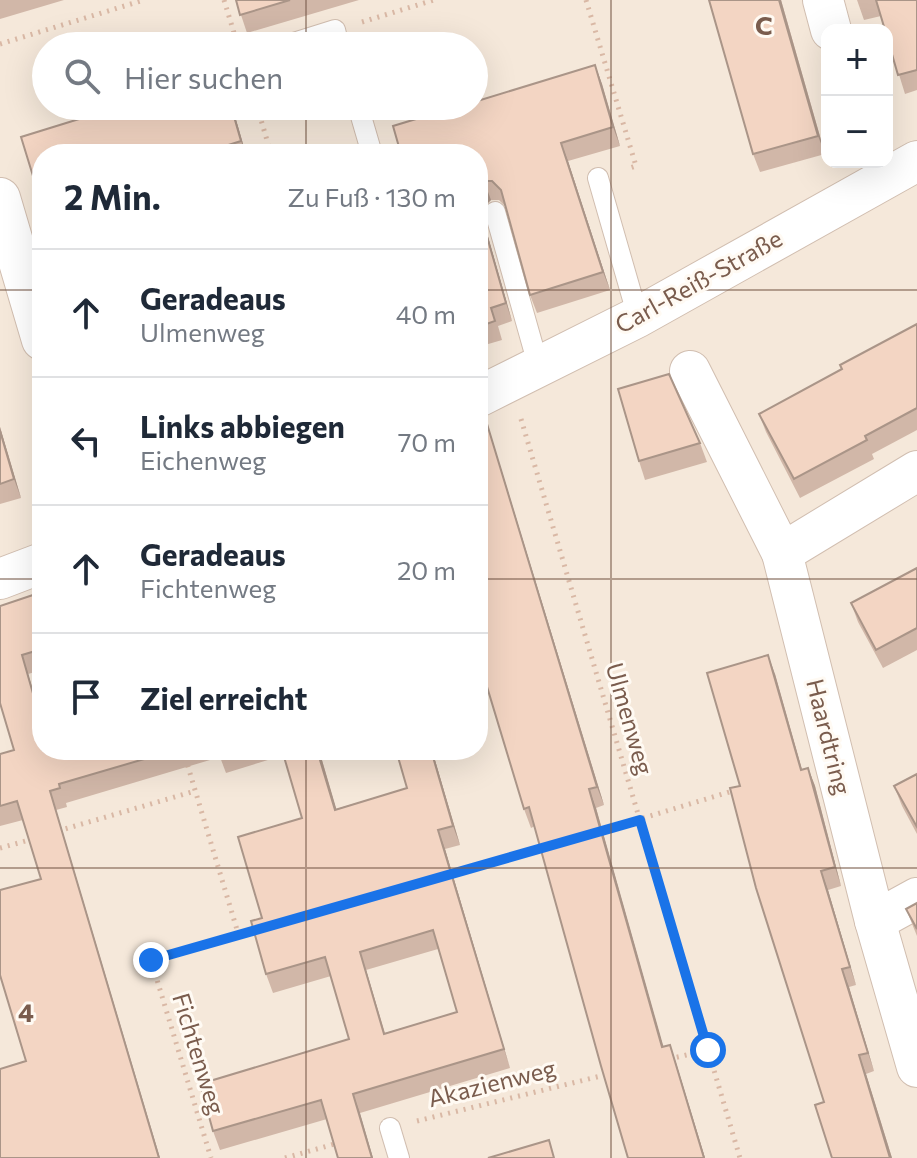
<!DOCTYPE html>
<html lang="de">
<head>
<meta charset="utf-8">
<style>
	body { margin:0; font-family:Commissioner,sans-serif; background:#f6f6f7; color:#1f2937 }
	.controls { position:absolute; right:24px; top:24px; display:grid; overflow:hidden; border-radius:16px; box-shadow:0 8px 32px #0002 }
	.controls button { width:72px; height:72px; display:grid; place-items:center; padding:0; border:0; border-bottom:2px solid #e0e1e3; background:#fff; color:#1f2937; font:40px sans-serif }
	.stop { position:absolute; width:24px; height:24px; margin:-18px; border:6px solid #1a73e8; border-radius:50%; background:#fff }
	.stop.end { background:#1a73e8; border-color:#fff; box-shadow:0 2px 8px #0008 }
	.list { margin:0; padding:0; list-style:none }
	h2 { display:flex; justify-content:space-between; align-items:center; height:104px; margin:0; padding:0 32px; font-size:34px }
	h2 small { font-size:26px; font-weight:400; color:#747a83 }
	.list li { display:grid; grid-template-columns:52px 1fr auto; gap:24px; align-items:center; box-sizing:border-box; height:128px; padding:0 32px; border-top:2px solid #e0e1e3 }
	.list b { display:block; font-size:30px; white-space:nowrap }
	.list p { margin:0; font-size:26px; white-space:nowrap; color:#747a83 }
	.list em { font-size:26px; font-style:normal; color:#747a83 }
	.icon { flex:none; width:44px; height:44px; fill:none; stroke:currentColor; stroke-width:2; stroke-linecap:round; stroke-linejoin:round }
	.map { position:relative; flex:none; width:917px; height:1158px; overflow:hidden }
	.search { position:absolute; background:#fff; box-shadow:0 8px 32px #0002; left:32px; top:32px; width:456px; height:88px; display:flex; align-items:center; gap:20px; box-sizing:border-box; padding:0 28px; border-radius:44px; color:#747a83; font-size:30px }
	.panel { position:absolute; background:#fff; box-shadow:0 8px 32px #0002; left:32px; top:144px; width:456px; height:616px; border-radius:32px }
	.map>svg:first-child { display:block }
	.residential { fill:#f5e8da; fill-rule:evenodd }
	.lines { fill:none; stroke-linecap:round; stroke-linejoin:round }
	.lane-casing { stroke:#d1beb0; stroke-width:22 }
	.street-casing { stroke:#d1beb0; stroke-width:42 }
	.path { stroke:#d9b8a5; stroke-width:5; stroke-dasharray:2 6; stroke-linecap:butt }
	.lane { stroke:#fff; stroke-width:20 }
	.street { stroke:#fff; stroke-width:40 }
	.wall { fill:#d1b7a8; fill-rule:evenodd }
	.shaded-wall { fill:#aa9588 }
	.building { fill:#f3d5c3; stroke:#aa9588; stroke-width:2; fill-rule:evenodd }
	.route { stroke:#1a73e8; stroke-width:10 }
	.grid { fill:none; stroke:#7a5c4d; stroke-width:2; stroke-opacity:0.55 }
	.labels { text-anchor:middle; stroke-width:6; stroke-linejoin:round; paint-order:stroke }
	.street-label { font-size:24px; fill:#7a5c4d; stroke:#fffaf3 }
	.grid-label { font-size:26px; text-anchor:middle; font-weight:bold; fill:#7a5c4d; stroke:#fffaf3; stroke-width:6; stroke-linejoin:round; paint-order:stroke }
</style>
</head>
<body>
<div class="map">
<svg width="917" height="1158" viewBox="0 0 917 1158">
	<rect width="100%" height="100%" fill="#fdf6ec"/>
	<path class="residential" d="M0,0H917V1158H0ZM827,30H887V162H827ZM46,46H474V106H46ZM42,154H478V750H42Z"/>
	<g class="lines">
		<defs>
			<g id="lane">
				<path d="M284,46L335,30L339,46"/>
				<path d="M358,106L372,154"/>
				<path d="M598,178L638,317"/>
				<path d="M495,212L539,368"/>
				<path d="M390,1128L399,1158"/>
			</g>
			<g id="street">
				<path d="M823,0L831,30"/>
				<path d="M0,198L42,340"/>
				<path d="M690,371L782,553"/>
				<path d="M478,397L638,317L917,161"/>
				<path d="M917,471L782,553L875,921L917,898"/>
				<path d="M0,579L42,563"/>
				<path d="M875,921L917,1067"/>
			</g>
		</defs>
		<use href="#lane" class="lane-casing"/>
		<use href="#street" class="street-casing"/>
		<g class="path">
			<path d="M224,0L238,46"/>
			<path d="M586,0L636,166L627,169"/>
			<path d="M362,22L434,0"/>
			<path d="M0,44L144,0"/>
			<path d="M257,106L271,154"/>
			<path d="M521,419L740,1158"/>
			<path d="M183,750L238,933L151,960L211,1158"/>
			<path d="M58,831L195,791"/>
			<path d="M597,832L736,790"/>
			<path d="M0,848L33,839"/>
			<path d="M446,874L545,847"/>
			<path d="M238,933L256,928"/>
			<path d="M669,1059L708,1050"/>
			<path d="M417,1121L609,1074"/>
			<path d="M285,1158L338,1143"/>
		</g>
		<use href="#lane" class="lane"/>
		<use href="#street" class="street"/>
	</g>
	<g class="wall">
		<path d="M0,0H64L0,19Z"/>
		<path d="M236,0H359L247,33Z"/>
		<path d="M709,0H781L825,154L760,172L753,154Z"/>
		<path d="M857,0H917V90L905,94L881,16L864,20Z"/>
		<path d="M595,65L602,84L620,146L568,161L610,290L537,313L530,295L505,206L499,200H491L483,208L482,216L512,321L498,326L502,340L478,347V154Z"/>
		<path d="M232,106L246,154H42V205L21,137Z"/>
		<path d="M917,324V430L872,454L874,459L800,498L766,432L759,414L841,370Z"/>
		<path d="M0,427L21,498L0,504Z"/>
		<path d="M490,433L604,805L596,808L663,1047L676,1063L705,1158H628L535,826L531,828L524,809Z"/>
		<path d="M700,443L707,462L645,480L639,461Z"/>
		<path d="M917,568V650L883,668L858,622L851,603Z"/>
		<path d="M42,592V670L28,674L42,750H319L336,809L407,788L432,750L460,845L445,849L510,1068L360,1113L327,1119L220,1150L213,1131L349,1039L331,976L273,993L266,974L262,918L302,818L284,755L226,773L220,757L66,803L67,807L56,810L26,1061L41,879L23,820L0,826V754L14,750L0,703ZM438,949L457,1012L385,1033L366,970Z"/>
		<path d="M775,674L802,769L808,768L815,786L841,886L828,890L856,985L849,987L874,1071L866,1074L892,1158H832L824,1102L740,786Z"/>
		<path d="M917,774V834L902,806L894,786Z"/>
		<path d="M917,903V936L906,909Z"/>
	</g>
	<g class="shaded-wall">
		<path d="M779,0H781L825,154L818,136Z"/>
		<path d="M595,65L602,84L620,146L613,127Z"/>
		<path d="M231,106H232L246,154L241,141Z"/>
		<path d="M561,143L568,161L610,290L603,272Z"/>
		<path d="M484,181L491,200L483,208L482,216L512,321L506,303L478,205V187Z"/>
		<path d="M484,414L490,433L604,805L597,787Z"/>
		<path d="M0,427L21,498L14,479L0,431Z"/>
		<path d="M22,655L28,674L42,720V725Z"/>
		<path d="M768,655L775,674L807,788L801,770Z"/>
		<path d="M317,750H319L342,828L335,810Z"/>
		<path d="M431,750H432L460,845L453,826Z"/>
		<path d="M808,768L815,786L841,886L835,867Z"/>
		<path d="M589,789L596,808L669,1066L662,1047Z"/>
		<path d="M50,791L56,810L160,1158H159Z"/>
		<path d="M438,830L445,849L510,1068L504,1049Z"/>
		<path d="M821,871L828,890L856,985L850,967Z"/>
		<path d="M360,952L366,970L390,1052L384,1034Z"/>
		<path d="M842,969L849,987L874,1071L868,1053Z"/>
		<path d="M670,1045L676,1063L705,1158H704Z"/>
		<path d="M859,1055L866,1074L892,1158H890Z"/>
		<path d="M353,1094L360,1113L373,1158H372Z"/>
	</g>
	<g class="building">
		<path d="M236,0H290L240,15Z"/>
		<path d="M709,0H779L818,136L753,154Z"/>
		<path d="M876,0H917V70L898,75L887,37V30H885Z"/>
		<path d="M595,65L613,127L561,143L603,272L530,295L501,190L492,181H484L478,187V154H401L393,126L459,106H474V102Z"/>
		<path d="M121,106H231L241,141L200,154H42V202H41L21,137Z"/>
		<path d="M478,205L506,303L491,308L495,321L478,327Z"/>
		<path d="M917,324V408L865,436L867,440L794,479L759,414L842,369L840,365Z"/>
		<path d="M669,374L700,443L639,461L618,389Z"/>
		<path d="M484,414L597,787L589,789L662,1047L670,1045L704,1158H628L601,1066L529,807L524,809L478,657V416Z"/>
		<path d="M0,431L14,479L0,484Z"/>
		<path d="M917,568V628L876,650L851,603Z"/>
		<path d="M42,592V649L22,655L42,725V750H175L59,784L60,788L50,791L159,1158H0V1069L26,1061L0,975V890L41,879L17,801L0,806V754L14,750L0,703V606Z"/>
		<path d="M768,655L801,770L808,768L835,867L821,871L850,967L842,969L868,1053L859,1055L890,1158H832L815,1105L824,1102L756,888L730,788L740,786L707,673Z"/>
		<path d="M218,750H232L219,754Z"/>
		<path d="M282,750H317L335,810L407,788L396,750H431L453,826L438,830L504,1049L353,1094L372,1158H338L321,1100L213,1131L200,1084L349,1039L325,957L266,974L251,921L262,918L238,837L302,818ZM433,930L457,1012L384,1034L360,952Z"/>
		<path d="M917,774V827L894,786Z"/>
		<path d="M917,903V929L906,909Z"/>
		<path d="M549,1140L554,1158H488Z"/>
	</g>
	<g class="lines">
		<path class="route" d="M151,960L640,820L708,1050"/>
	</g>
	<path class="grid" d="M306,0V46M611,0V1158M306,106V154M0,290H42M478,290H917M0,579H42M478,579H917M306,750V1158M0,868H917"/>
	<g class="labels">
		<g class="street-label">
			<text transform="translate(699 282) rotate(-29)" y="8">Carl-Reiß-Straße</text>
			<text transform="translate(629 719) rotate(74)" y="8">Ulmenweg</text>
			<text transform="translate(828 737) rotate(76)" y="8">Haardtring</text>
			<text transform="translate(198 1054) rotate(73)" y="8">Fichtenweg</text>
			<text transform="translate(492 1084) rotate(-14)" y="8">Akazienweg</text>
		</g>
	</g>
	<g class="grid-label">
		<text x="764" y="35">C</text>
		<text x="26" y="1022">4</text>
	</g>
</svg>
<div class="controls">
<button>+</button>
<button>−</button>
</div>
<div class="stop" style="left:708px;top:1050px"></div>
<div class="stop end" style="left:151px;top:960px"></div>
<div class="search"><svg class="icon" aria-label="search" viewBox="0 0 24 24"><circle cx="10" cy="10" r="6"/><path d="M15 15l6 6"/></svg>Hier suchen</div>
<section class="panel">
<h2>2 Min.<small>Zu Fuß · 130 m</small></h2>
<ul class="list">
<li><svg class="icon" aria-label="ahead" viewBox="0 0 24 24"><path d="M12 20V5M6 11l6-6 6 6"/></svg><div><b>Geradeaus</b><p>Ulmenweg</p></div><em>40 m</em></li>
<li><svg class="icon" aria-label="left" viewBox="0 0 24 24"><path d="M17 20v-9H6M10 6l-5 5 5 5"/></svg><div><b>Links abbiegen</b><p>Eichenweg</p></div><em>70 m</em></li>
<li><svg class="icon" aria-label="ahead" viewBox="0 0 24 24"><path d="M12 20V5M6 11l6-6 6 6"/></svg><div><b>Geradeaus</b><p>Fichtenweg</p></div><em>20 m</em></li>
<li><svg class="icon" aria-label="arrive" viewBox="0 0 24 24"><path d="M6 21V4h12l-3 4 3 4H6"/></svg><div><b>Ziel erreicht</b></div></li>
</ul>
</section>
</div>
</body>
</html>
